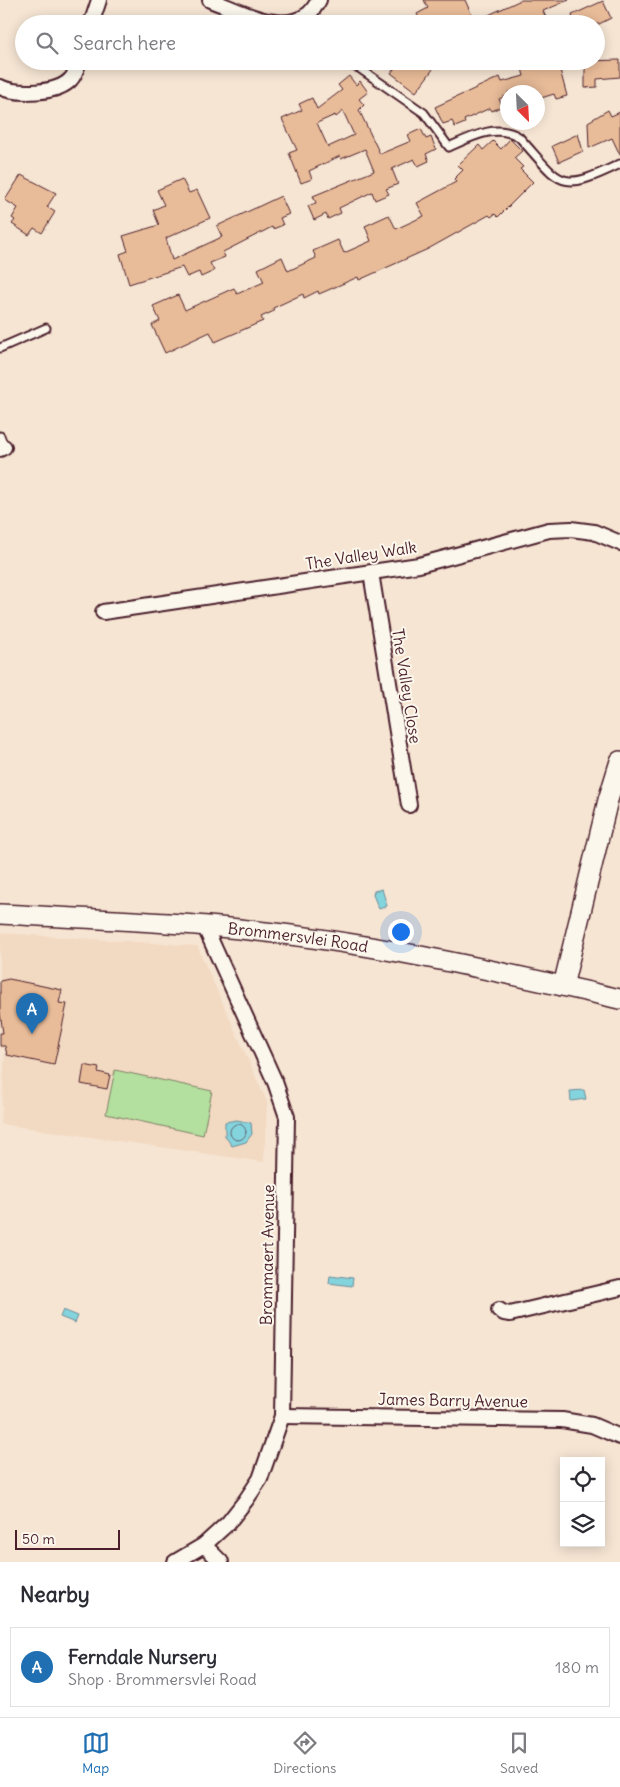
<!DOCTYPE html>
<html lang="en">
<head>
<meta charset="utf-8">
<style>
	body { margin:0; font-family:Delius,sans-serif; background:#f7f7f7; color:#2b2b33 }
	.controls { position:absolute; right:15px; bottom:15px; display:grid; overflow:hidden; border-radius:0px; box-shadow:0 2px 12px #0003 }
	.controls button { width:45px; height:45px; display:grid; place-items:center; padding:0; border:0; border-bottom:1px solid #e1e1e2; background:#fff; color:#2b2b33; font:25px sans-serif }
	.compass { position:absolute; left:500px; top:85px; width:45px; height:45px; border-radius:50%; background:#fff; box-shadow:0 2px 12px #0003; rotate:156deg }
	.scale { position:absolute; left:15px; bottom:12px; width:105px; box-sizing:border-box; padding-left:5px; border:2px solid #4a1f2b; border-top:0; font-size:14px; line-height:18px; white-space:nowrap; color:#4a1f2b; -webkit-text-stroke:4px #fbf7ec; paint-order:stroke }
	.you { position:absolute; left:400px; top:931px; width:18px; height:18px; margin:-12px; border:4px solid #fff; border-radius:50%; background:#1a73e8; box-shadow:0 0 0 8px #1a73e833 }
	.badge { display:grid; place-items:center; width:32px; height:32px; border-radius:50%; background:#1f6fb2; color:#fff; font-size:16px; font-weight:700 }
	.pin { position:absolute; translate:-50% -41px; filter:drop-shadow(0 1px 2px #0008) }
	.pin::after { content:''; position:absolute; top:26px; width:18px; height:15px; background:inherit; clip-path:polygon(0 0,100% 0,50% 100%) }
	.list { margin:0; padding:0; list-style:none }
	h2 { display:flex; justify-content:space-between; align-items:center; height:65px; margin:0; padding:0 20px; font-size:21px }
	h2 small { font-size:16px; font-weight:400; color:#7c7c81 }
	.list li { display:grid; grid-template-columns:32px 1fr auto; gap:15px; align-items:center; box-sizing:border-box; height:80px; margin:0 10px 10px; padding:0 10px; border:1px solid #e1e1e2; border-radius:0px }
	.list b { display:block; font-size:19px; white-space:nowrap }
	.list p { margin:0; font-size:16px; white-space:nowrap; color:#7c7c81 }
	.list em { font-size:16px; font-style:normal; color:#7c7c81 }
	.icon { flex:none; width:28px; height:28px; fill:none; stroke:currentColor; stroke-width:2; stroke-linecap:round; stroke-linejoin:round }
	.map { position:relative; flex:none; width:620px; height:1562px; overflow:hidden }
	.search { position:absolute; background:#fff; box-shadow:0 2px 12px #0003; left:15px; right:15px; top:15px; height:55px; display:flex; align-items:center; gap:12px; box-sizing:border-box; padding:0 18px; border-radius:28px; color:#7c7c81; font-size:19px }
	.sheet { height:155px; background:#fff }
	nav { display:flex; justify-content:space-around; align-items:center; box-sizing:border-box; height:70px; border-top:1px solid #e1e1e2; background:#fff; font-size:14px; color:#7c7c81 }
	nav a { display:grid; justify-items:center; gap:2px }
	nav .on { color:#1f6fb2 }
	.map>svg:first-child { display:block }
	.built { fill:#f2d9c2 }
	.green { fill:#b3e09e; stroke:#7e8064 }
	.water { fill:#84d4de; stroke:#6d8c96 }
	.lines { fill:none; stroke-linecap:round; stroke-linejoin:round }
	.shore { stroke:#616773; stroke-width:1 }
	.building { fill:#e9bc99; stroke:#4a1f2b; fill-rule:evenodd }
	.lane-casing { stroke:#4a1f2b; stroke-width:11 }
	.street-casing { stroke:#4a1f2b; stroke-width:18 }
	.secondary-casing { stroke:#4a1f2b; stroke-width:22 }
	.lane { stroke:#fbf7ec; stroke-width:7 }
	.street { stroke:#fbf7ec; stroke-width:14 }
	.secondary { stroke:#fbf7ec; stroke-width:19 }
	.labels { text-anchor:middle; stroke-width:4; stroke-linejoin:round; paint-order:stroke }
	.street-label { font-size:16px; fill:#4a1f2b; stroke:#fbf7ec }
</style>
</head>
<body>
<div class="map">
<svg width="620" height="1562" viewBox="0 0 620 1562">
	<rect width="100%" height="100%" fill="#f6e5d3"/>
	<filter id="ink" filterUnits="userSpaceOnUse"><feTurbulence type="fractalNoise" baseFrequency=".02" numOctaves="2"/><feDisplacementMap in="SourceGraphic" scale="10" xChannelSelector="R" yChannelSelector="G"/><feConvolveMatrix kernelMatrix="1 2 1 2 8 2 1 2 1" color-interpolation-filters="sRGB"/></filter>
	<g filter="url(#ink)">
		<path class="built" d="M0,933L197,946L267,1102L264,1162L1,1124L5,1049L0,1048Z"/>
		<path class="green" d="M115,1070L212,1091L203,1135L106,1114Z"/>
		<g class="water">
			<path d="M382,889L387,906L379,909L373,895L374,891Z"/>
			<path d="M584,1090L586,1099L571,1101L570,1091Z"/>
			<path d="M237,1120L251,1123L252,1134L246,1142L232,1146L225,1136V1122Z"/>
			<path d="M330,1275L353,1278L352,1286L329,1283Z"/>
			<path d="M63,1310L78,1316L75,1323L60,1317Z"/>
		</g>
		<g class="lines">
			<circle class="shore" cx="238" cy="1132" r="8"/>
		</g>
		<g class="building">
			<path d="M424,0H465L474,20L467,24H422L417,14L428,8Z"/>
			<path d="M521,0H569L543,11L549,24H469Z"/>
			<path d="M603,1L611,18L599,24H575L572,15Z"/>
			<path d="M620,60V77L597,79V87L585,88V61Z"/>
			<path d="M400,61H439L416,92L391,73Z"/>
			<path d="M520,61H548L550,68L559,66L567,96L556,99L554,94L538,99V92H508V95L499,99L502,106L492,111L490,108L464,120L465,123L455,127L452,121L443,124L435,107L500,77L502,82L524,76Z"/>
			<path d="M349,76L356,85L360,81L368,92L359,99L364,105L359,110L380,154L411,141L408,135L421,129L426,139L431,137L436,149L426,154L429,161L418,166L414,159L392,169L398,184L386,189L389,194L375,200L372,192L339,208L341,213L328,219L326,214L314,220L308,206L316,203L313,196L374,171L365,149L341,159L340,156L309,171L312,179L301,183L289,153L297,150L282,119L302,110L299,104L312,98L317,109L342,90L338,85ZM343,111L354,135L328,147L317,123L335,115L336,117Z"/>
			<path d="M608,110L611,116L620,112V155L612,138L589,148L588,122Z"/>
			<path d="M578,134L583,151L559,162L552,146Z"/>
			<path d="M510,139L522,151L514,158L523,167L520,169L533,182L498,217L495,214L491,217L489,215L428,249L359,280L358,277L319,294L318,291L304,298L303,294L273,308L274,311L261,317L263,321L215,342L210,332L165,353L152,325L160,321L153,306L178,295L185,310L234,288L237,294L264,282L258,269L282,257L288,271L316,258L313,251L338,240L344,253L371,241L365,226L389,215L396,229L424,216L417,203L456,182L454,179L463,170L458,165L479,145L483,150L493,141L501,149Z"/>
			<path d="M21,175L56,193L47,207L55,212L42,233L34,228L29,235L12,224L15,220L12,218L18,208L5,200Z"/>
			<path d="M182,179L189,193L197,190L210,218L166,238L172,260L222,237L217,226L281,196L289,214L280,218L283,225L273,229L272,227L223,252L225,257L210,263L214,271L201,277L199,272L187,277L182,267L129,284L120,254L128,251L123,236L159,225L153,210L164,205L157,190Z"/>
			<path d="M9,979L62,990L59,1003L67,1004L54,1065L7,1055L5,1046H0V1033H3L0,1012V981Z"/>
			<path d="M84,1065L99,1068L98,1072L110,1075L107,1089L81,1084Z"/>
		</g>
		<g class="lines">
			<defs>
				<g id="lane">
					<path d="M337,61L359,68L424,113L449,147C471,137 496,123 519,137C562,184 558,194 620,164"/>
					<path d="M0,348L46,328"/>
					<path d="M0,436L4,447"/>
				</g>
				<g id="street">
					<path d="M210,0C238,10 279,35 307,15C312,12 316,5 319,0"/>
					<path d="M91,24L99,0"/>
					<path d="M0,87C17,95 58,94 71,79C75,75 77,67 79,61"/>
					<path d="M0,449L4,447"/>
					<path d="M371,573L409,805"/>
					<path d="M103,612L419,565L549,530L571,529L594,532L620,543"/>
					<path d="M499,1310L504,1313L510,1314L620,1288"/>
					<path d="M282,1416L562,1420L592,1425L620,1437"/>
					<path d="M204,1545L221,1562"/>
					<path d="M175,1562L204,1545L228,1523L246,1500L260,1479L282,1416L287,1117L275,1082L204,925"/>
				</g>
				<g id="secondary">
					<path id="s1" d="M0,914C94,919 189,922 283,934C396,948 509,974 620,999"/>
					<path d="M563,986L608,800L620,761"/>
				</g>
			</defs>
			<use href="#lane" class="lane-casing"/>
			<use href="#street" class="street-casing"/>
			<use href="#secondary" class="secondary-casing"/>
			<use href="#lane" class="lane"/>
			<use href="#street" class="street"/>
			<use href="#secondary" class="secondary"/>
		</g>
	</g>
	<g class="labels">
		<g class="street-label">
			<text transform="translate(361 555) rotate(-9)" y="6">The Valley Walk</text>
			<text transform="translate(407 686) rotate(81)" y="6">The Valley Close</text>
			<text dy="6" stroke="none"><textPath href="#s1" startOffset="299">Brommersvlei Road</textPath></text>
			<text transform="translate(267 1255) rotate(-89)" y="6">Brommaert Avenue</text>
			<text transform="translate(453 1400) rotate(1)" y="6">James Barry Avenue</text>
		</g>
	</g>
</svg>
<div class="controls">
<button><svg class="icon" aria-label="locate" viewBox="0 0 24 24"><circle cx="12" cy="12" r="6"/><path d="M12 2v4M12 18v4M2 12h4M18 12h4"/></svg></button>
<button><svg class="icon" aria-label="layers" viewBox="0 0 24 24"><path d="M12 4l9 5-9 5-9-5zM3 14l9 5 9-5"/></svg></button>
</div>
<svg class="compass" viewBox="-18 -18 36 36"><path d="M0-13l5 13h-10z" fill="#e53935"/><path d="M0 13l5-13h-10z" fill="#7c7c81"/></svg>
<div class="scale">50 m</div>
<div class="you"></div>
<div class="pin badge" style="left:32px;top:1034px">A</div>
<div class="search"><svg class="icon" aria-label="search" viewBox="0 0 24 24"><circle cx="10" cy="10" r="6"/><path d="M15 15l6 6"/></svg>Search here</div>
</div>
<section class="sheet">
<h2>Nearby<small></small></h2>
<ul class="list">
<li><span class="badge">A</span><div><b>Ferndale Nursery</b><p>Shop · Brommersvlei Road</p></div><em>180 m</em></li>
</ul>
</section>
<nav>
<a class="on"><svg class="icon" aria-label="map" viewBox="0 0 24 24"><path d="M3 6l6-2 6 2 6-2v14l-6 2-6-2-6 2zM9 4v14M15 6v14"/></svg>Map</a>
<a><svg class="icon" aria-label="directions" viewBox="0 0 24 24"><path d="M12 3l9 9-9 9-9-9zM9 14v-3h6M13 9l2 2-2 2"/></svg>Directions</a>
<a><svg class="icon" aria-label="saved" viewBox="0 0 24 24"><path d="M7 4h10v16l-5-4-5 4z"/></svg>Saved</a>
</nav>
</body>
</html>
